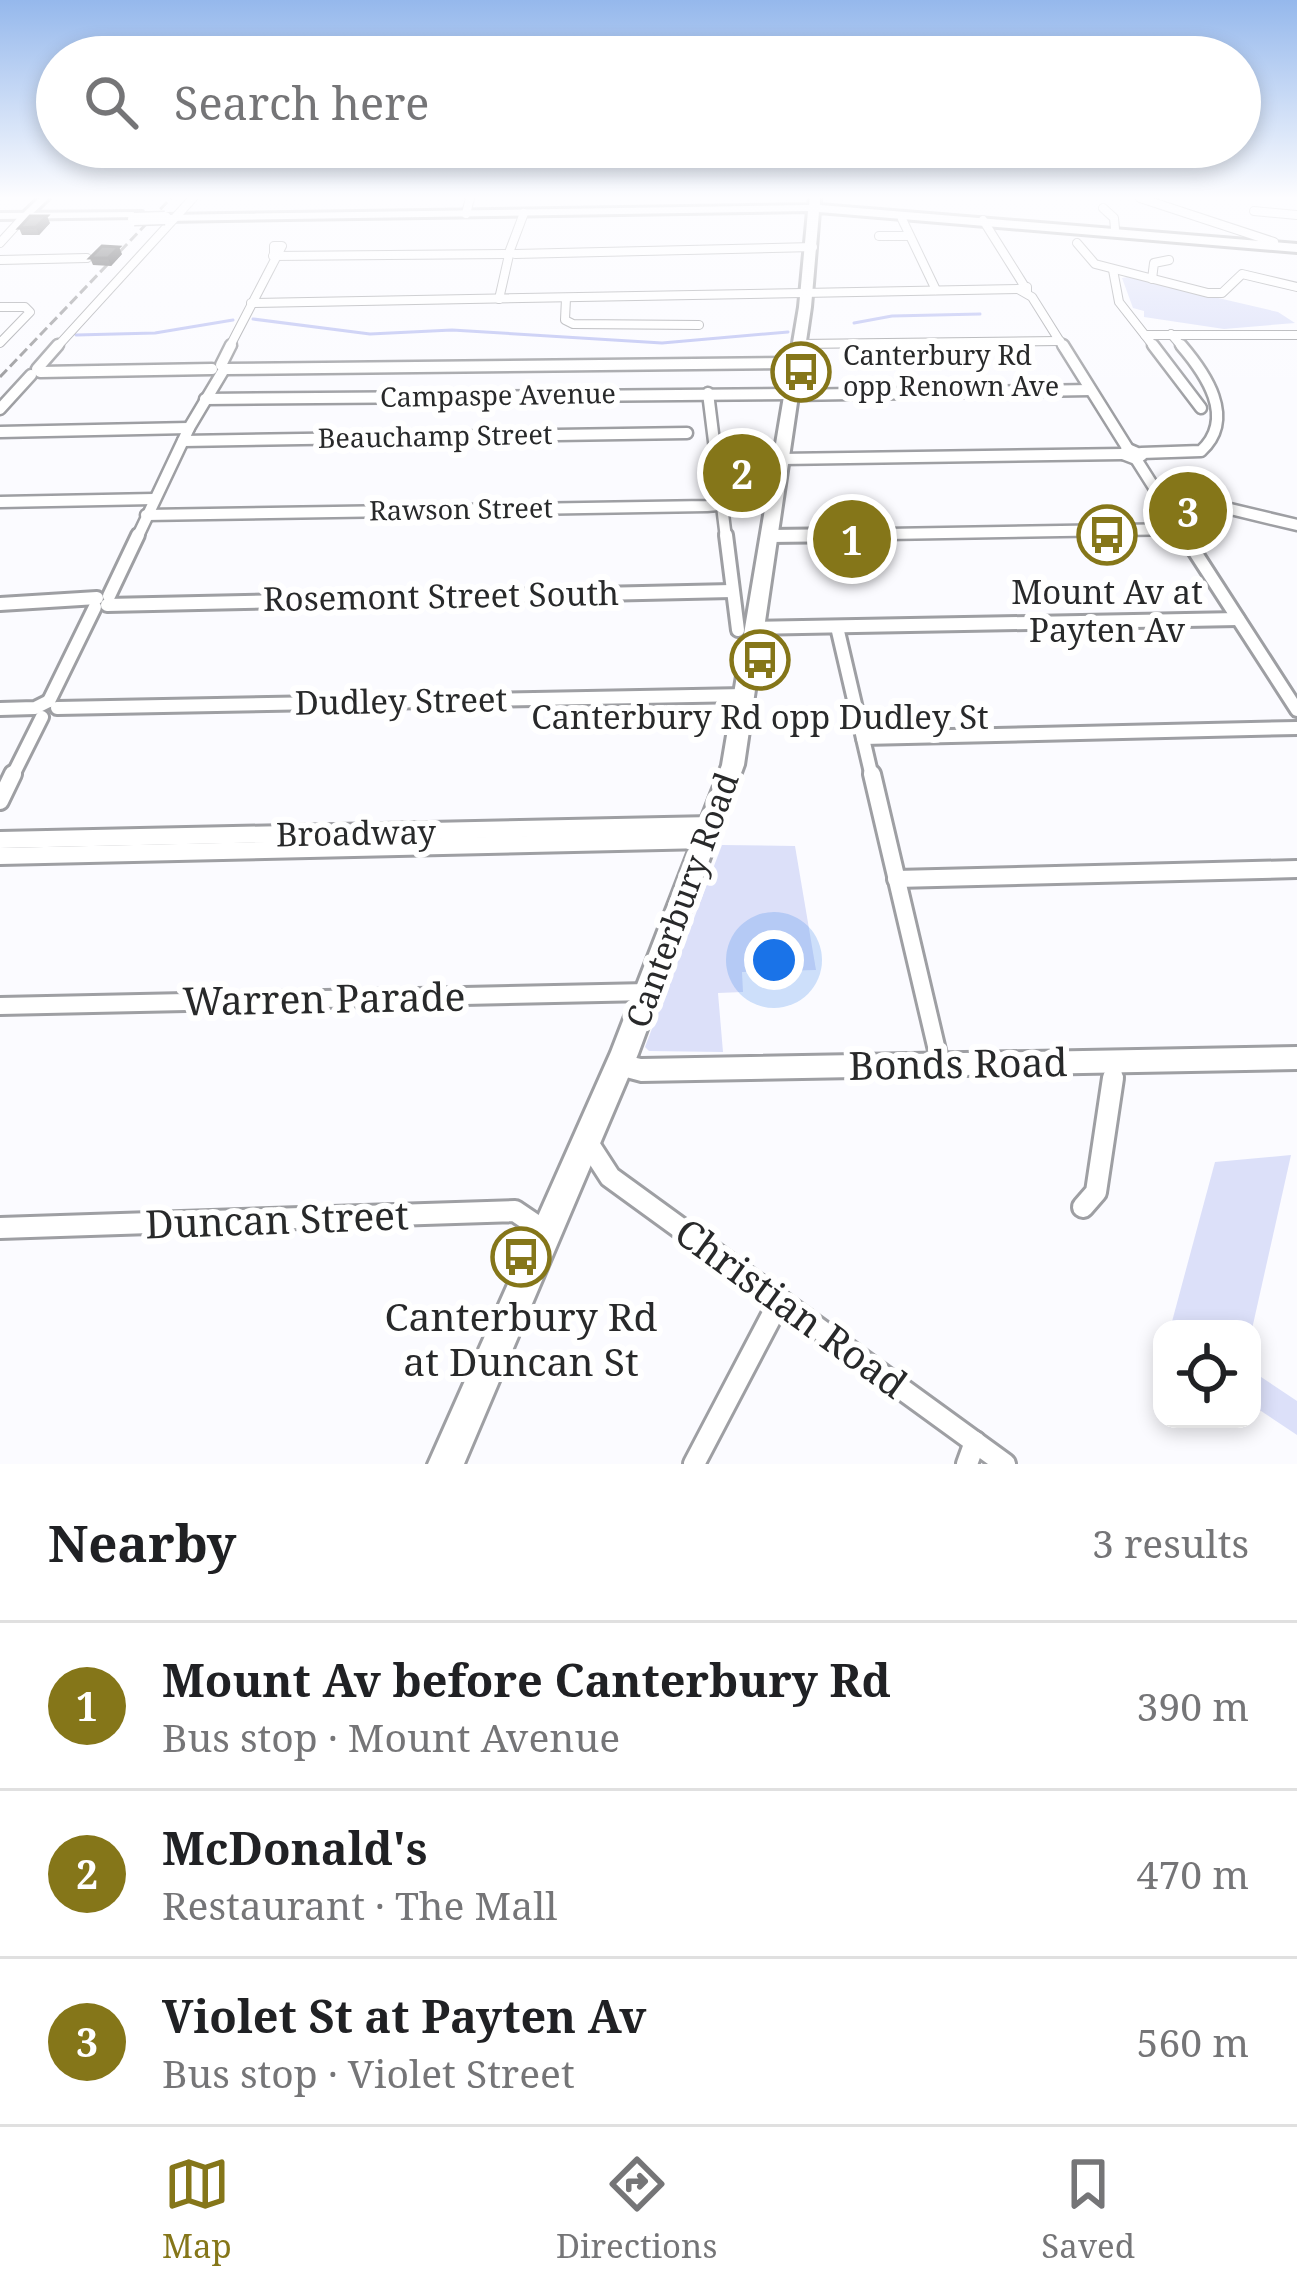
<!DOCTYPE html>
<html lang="en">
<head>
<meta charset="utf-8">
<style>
	body { margin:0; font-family:"Noto Serif",serif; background:#f6f6f6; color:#202124 }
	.controls { position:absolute; right:36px; bottom:36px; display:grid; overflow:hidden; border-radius:24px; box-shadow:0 6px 18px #0003 }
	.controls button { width:108px; height:108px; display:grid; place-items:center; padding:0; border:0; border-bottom:3px solid #e0e0e0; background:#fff; color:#202124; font:60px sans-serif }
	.you { position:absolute; left:774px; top:960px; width:42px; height:42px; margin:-30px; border:9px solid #fff; border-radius:50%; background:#1a73e8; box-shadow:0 0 0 18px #1a73e833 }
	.badge { display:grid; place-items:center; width:78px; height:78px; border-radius:50%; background:#857619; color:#fff; font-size:39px; font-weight:700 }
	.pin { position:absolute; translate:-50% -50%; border:6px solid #fff; box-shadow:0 3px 12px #0006 }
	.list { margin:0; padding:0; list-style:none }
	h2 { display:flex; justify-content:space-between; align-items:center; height:156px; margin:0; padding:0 48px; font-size:51px }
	h2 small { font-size:39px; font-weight:400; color:#757577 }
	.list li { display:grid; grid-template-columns:78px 1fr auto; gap:36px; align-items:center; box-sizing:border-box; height:168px; padding:0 48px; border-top:3px solid #e0e0e0 }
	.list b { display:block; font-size:45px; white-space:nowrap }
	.list p { margin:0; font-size:39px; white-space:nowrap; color:#757577 }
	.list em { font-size:39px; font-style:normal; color:#757577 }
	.icon { flex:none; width:66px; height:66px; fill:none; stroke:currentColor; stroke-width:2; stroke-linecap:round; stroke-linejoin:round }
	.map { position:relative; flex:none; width:1297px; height:1464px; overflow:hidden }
	.search { position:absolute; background:#fff; box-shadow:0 6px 18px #0003; left:36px; right:36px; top:36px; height:132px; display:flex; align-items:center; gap:30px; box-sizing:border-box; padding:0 42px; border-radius:66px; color:#757577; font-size:45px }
	.sheet { height:660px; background:#fff }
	nav { display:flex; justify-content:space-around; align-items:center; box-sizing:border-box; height:168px; border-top:3px solid #e0e0e0; background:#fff; font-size:33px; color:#757577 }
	nav a { display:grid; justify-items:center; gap:6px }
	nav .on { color:#857619 }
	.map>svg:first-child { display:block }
	.green { fill:#dce0f9 }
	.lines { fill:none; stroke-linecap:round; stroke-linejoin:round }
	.stream { stroke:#b9bff2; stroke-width:3 }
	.minor-far4-casing { stroke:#9e9fa3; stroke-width:10 }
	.minor-far3-casing { stroke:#9e9fa3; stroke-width:15 }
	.minor-far2-casing { stroke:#9e9fa3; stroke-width:18 }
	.minor-far1-casing { stroke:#9e9fa3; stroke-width:22 }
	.minor-casing { stroke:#9e9fa3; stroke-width:26 }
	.major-casing { stroke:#9e9fa3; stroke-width:6 }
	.highway-casing { stroke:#9e9fa3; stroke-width:6 }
	.minor-far4 { stroke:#fff; stroke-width:8 }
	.minor-far3 { stroke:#fff; stroke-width:10 }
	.minor-far2 { stroke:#fff; stroke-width:12 }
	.minor-far1 { stroke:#fff; stroke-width:16 }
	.minor { stroke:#fff; stroke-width:20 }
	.major { fill:#fff; fill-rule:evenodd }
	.highway { fill:#fff; fill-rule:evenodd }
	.rail { stroke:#939396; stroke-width:3; stroke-dasharray:10 4.5; stroke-linecap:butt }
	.highway-bridge-casing { stroke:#9e9fa3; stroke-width:15; stroke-linecap:butt }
	.highway-bridge { stroke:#fff; stroke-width:12 }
	.wall { fill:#404043 }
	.shaded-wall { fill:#343437 }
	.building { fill:#4a4b4e; stroke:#343437; stroke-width:3 }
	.labels { text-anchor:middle; stroke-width:12; stroke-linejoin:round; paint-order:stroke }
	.far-poi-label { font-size:27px; fill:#28292a; stroke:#fff; text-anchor:start }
	.far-street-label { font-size:27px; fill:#28292a; stroke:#fff }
	.poi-label { font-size:33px; fill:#28292a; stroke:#fff }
	.street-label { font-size:33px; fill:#28292a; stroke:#fff }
	.near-street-label { font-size:39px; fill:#28292a; stroke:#fff }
	.near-poi-label { font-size:39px; fill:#28292a; stroke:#fff }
</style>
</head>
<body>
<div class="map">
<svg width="1297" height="1464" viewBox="0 0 1297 1464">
	<rect width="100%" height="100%" fill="#fbfbff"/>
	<g class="green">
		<path d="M1128,277L1278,312L1295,323L1224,329L1144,317V311L1133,308L1122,278Z"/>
		<path d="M722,845L795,846L816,970L742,972L743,992L718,993L723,1052L649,1051L645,1047Z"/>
		<path d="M1291,1155L1252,1329H1170L1215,1162Z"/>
		<path d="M1252,1371L1297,1401V1435L1252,1405Z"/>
	</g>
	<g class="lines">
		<g class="stream">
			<path d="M253,319L370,334L452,330L662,343L788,332"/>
			<path d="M854,323L892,316L980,314"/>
			<path d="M76,335L155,333L233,320"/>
		</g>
		<defs>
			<g id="minor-far4">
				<path d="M1140,198L1274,242"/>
				<path d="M1103,208L1114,218L1115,229"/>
				<path d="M1254,211L1297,215"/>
				<path d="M466,214L470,198"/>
				<path d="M902,219L936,290"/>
				<path d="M983,220L1025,287"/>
				<path d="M879,236H909"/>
				<path d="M0,243L21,220"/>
				<path d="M1077,243L1095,264L1208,293H1222L1242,274L1297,287"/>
				<path d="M510,250L524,213"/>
				<path d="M515,254L813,247"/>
				<path d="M273,256L505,254"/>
				<path d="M0,260L87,258"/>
				<path d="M1113,270L1119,302L1155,348"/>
				<path d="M1152,279L1154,263L1169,260"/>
				<path d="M1027,292V287L1018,289L1032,297L1064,348"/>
				<path d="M566,298L565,320L573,324L699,325"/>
				<path d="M499,299L509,255"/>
				<path d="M251,303L1018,289"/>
				<path d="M0,307H25L30,312L0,343"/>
				<path d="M1171,334L1183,348"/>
				<path d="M1145,335H1297"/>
				<path d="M799,344L1060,341"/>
				<path d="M56,348L193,198"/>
				<path d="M229,348L282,246H274V254"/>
			</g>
			<g id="minor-far3">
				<path d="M1063,345L1128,449"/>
				<path d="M1153,345L1201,408"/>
				<path d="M221,365L231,345"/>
				<path d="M37,369L58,345"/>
				<path d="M226,369L796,363"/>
				<path d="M40,372L212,369"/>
				<path d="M708,393L726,538"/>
				<path d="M791,395L1090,390"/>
				<path d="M205,399L791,394"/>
				<path d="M0,409L31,375"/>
				<path d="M0,432L189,428"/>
				<path d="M183,441L687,433"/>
				<path d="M1128,449L1142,455L1136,459L1123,454Z"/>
				<path d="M1141,453L1201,451C1237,418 1205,373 1181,345"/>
				<path d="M781,459L1123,454"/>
				<path d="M1136,459L1186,538"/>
				<path d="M0,502L154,499"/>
				<path d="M1166,508L1222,507L1297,525"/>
				<path d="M146,515L707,506L775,500"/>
				<path d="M770,536L1181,529"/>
				<path d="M137,538L189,428L223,371"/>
			</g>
			<g id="minor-far2">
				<path d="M726,535L738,630"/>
				<path d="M1184,535L1297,710"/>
				<path d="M770,536L853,535"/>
				<path d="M109,596L138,535"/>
				<path d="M0,604L97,598"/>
				<path d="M107,605L732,591"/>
				<path d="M837,627L872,777"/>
				<path d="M755,628L1238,619"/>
				<path d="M49,701L95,607"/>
				<path d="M57,708L745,695"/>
				<path d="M0,709L35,708L49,701"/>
				<path d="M863,738L1297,728"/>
				<path d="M12,777L42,717"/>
			</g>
			<g id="minor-far1">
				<path d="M872,774L940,1063"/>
				<path d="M0,801L13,774"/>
				<path d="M0,840L712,825"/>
				<path d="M0,856L706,840"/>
				<path d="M896,879L1297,869"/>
				<path d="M0,1006L648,992"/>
				<path d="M1112,1081L1115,1062"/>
			</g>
			<g id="minor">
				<path d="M588,1143L610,1177L1005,1464"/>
				<path d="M1083,1207L1096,1192L1113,1078"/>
				<path d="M0,1228L515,1211L546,1232"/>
				<path d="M694,1464L780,1300"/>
				<path d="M967,1464L975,1442"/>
			</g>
			<g id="major">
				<path d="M39,198H49L24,222H18V218Z"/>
				<path d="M1297,1047V1069L641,1081L611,1073L607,1065L611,1057L619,1054L641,1059Z"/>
			</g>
			<g id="highway">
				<path d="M810,198H820V205L1297,244V252L819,212L811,307L744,765L638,1054L464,1464H428L611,1052L722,765L799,307L808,211L165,221L159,218L165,215L809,205Z"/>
				<path d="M142,212V216L138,217L0,219V213Z"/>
			</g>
		</defs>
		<use href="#minor-far4" class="minor-far4-casing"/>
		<use href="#minor-far3" class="minor-far3-casing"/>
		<use href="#minor-far2" class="minor-far2-casing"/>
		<use href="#minor-far1" class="minor-far1-casing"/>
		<use href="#minor" class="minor-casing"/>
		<use href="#major" class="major-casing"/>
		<use href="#highway" class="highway-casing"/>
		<use href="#minor-far4" class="minor-far4"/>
		<use href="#minor-far3" class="minor-far3"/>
		<use href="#minor-far2" class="minor-far2"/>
		<use href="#minor-far1" class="minor-far1"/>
		<use href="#minor" class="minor"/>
		<use href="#major" class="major"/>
		<use href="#highway" class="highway"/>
		<path class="rail" d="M0,377L171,198"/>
		<defs>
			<path id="highway-bridge" d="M134,219L165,218"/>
		</defs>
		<use href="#highway-bridge" class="highway-bridge-casing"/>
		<use href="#highway-bridge" class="highway-bridge"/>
	</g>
	<g class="wall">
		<path d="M50,223L39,235H22L19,228Z"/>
		<path d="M122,254L111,266L93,265L90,258Z"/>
		<path d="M728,454L759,470L758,483L729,480Z"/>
	</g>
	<g class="shaded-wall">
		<path d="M47,216L50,223L39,235L36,227Z"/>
		<path d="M119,247L122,254L111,266L108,258Z"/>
	</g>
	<g class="building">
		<path d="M30,216H47L36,227L19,228Z"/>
		<path d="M102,246L119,247L108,258H90Z"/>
		<path d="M756,453L759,470L730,467L728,454Z"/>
	</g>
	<linearGradient id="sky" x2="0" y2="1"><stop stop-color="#95b8ec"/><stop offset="0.49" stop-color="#fdfdff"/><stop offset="1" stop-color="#fdfdff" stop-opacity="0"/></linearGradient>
	<rect width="1297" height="403" fill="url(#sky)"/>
	<defs>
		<symbol id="bus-ring" viewBox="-11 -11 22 22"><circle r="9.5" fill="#fff" stroke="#857619" stroke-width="1.5"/><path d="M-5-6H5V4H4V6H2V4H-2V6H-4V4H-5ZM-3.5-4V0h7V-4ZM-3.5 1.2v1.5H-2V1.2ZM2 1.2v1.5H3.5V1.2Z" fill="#857619"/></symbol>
	</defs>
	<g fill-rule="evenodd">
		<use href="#bus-ring" x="768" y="339" width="66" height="66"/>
		<use href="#bus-ring" x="1074" y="502" width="66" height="66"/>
		<use href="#bus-ring" x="727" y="627" width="66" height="66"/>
		<use href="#bus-ring" x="488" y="1224" width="66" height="66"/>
	</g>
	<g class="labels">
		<g class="far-poi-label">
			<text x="843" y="365">Canterbury Rd<tspan x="843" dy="31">opp Renown Ave</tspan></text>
		</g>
		<g class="far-street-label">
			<text transform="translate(498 396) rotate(-1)" y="9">Campaspe Avenue</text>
			<text transform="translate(435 437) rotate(-1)" y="9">Beauchamp Street</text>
			<text transform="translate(461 510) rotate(-1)" y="9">Rawson Street</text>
		</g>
		<g class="poi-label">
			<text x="1107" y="604">Mount Av at<tspan x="1107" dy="38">Payten Av</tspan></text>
			<text x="760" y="729">Canterbury Rd opp Dudley St</text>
		</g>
		<g class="street-label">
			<text transform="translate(441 596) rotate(-1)" y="12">Rosemont Street South</text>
			<text transform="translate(401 701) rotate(-1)" y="12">Dudley Street</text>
			<text transform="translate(356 833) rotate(-1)" y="12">Broadway</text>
			<text transform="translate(682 900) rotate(-70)" y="12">Canterbury Road</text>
		</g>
		<g class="near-street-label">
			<text transform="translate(324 999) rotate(-1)" y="14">Warren Parade</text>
			<text transform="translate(958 1064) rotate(-1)" y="14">Bonds Road</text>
			<text transform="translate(277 1220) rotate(-2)" y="14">Duncan Street</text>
			<text transform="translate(791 1308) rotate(36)" y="14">Christian Road</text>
		</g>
		<g class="near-poi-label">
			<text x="521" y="1331">Canterbury Rd<tspan x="521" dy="45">at Duncan St</tspan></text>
		</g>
	</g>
</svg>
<div class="controls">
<button><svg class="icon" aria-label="locate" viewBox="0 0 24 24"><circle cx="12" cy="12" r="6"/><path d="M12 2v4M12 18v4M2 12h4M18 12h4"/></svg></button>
</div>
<div class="you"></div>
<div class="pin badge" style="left:852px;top:539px">1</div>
<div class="pin badge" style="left:742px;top:473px">2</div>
<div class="pin badge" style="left:1188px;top:511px">3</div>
<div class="search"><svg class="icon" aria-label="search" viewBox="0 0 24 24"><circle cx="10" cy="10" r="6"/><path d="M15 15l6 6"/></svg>Search here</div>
</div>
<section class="sheet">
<h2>Nearby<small>3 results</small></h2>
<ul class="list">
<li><span class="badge">1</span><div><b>Mount Av before Canterbury Rd</b><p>Bus stop · Mount Avenue</p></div><em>390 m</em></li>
<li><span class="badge">2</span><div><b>McDonald's</b><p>Restaurant · The Mall</p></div><em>470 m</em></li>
<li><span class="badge">3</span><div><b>Violet St at Payten Av</b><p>Bus stop · Violet Street</p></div><em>560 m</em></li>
</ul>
</section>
<nav>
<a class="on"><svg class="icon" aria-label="map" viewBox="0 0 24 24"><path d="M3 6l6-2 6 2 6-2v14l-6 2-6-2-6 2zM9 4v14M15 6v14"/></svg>Map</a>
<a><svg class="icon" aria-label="directions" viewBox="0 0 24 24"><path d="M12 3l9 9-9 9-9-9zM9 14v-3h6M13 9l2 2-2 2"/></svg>Directions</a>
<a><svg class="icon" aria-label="saved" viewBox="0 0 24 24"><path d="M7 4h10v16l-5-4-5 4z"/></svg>Saved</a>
</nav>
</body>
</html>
